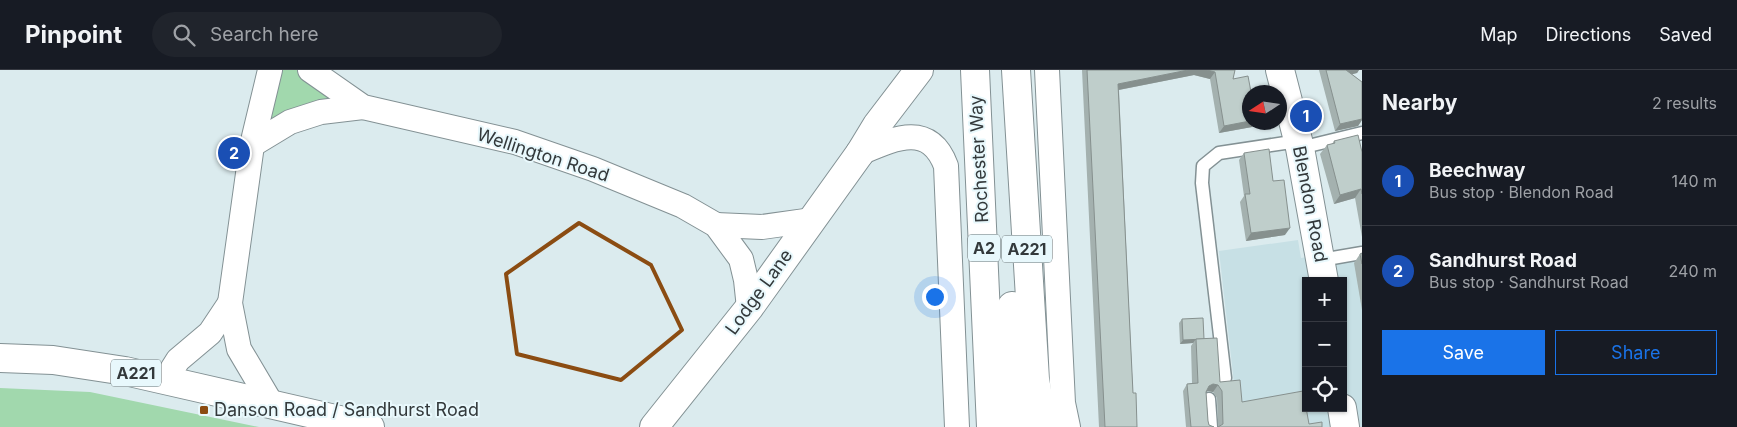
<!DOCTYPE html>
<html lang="en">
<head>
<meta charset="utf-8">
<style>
	body { margin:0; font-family:Inter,sans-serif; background:#20242c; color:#f1f3f6 }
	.controls { position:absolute; right:15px; bottom:15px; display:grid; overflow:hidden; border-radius:0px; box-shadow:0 1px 4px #0004 }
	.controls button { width:45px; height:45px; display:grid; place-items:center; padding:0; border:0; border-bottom:1px solid #363941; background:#171b24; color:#f1f3f6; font:25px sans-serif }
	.compass { position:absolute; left:1242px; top:15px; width:45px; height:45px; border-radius:50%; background:#171b24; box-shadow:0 1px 4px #0004; rotate:258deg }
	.you { position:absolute; left:934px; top:226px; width:18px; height:18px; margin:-12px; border:4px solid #fff; border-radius:50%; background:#1a73e8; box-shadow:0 0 0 8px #1a73e833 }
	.badge { display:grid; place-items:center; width:32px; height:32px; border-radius:50%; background:#1a73e8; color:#fff; font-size:16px; font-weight:700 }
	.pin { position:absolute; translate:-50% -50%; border:2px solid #fff; box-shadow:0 1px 5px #0006 }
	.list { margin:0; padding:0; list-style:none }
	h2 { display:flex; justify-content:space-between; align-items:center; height:65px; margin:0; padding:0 20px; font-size:21px }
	h2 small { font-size:16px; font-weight:400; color:#9ea1a6 }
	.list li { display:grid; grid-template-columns:32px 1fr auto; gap:15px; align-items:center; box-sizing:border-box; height:90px; padding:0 20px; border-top:1px solid #363941 }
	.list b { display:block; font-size:19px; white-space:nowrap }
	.list p { margin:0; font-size:16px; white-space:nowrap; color:#9ea1a6 }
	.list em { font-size:16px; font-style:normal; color:#9ea1a6 }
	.actions { display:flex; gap:10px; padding:15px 20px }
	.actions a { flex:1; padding:11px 0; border:1px solid #1a73e8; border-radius:0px; text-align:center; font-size:18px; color:#1a73e8 }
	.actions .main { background:#1a73e8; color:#fff }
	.icon { flex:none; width:28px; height:28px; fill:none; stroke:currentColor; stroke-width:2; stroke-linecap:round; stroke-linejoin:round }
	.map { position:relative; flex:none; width:1362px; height:357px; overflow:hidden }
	header { display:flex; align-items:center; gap:30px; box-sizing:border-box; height:70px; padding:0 25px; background:#171b24; border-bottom:1px solid #363941 }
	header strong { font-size:24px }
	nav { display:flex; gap:28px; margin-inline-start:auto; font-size:18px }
	.search { width:350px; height:45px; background:#20242c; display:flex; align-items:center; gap:12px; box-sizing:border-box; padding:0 18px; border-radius:28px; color:#9ea1a6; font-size:19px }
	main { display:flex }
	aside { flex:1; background:#171b24 }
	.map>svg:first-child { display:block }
	.built { fill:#c7e0e5; fill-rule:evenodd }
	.green { fill:#a1d8ad }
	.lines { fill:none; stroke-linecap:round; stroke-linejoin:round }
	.service-casing { stroke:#839194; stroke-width:15 }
	.minor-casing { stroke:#839194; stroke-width:26 }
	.tertiary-casing { stroke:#839194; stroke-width:30 }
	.secondary-casing { stroke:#839194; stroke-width:30 }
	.primary-casing { stroke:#839194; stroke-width:30 }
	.trunk-casing { stroke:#839194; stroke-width:30 }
	.service { stroke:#fff; stroke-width:12 }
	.minor { stroke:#fff; stroke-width:24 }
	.tertiary { stroke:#fff; stroke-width:28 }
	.secondary { stroke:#fff; stroke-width:28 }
	.primary { stroke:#fff; stroke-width:28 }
	.trunk { stroke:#fff; stroke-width:28 }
	.wall { fill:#a4b1af }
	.shaded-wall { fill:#86908e }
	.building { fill:#bfcecb; stroke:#86908e }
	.marked { fill:none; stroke:#8b4c12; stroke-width:4; stroke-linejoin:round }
	.poi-dot { fill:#8b4c12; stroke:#e8f8fc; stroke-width:2 }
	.labels { text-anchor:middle; stroke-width:4; stroke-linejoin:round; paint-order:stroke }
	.shield { fill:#e8f8fc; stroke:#697275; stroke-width:1 }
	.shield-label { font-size:16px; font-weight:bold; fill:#33393b }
	.street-label { font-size:18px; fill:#33393b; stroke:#e8f8fc }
	.poi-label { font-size:18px; fill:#33393b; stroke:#e8f8fc; text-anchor:start }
</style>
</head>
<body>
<header>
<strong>Pinpoint</strong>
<div class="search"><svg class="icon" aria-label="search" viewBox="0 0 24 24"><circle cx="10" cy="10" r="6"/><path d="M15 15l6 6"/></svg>Search here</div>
<nav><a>Map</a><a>Directions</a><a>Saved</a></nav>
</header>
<main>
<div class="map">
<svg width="1362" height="357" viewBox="0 0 1362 357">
	<rect width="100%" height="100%" fill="#dbebee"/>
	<path class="built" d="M1298,170L1301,188L1362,178V357H1239L1219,181ZM1306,211H1343V338H1306Z"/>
	<g class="green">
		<path d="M275,0H298L328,25L326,32L266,55Z"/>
		<path d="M0,318L90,322L259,357H0Z"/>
	</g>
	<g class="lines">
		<defs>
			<g id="service">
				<path d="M1300,78L1362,63"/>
				<path d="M1321,190L1362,183"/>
				<path d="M1225,308L1202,113L1203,96L1219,83L1298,71"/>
				<path d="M1209,329L1211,357"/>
			</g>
			<g id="minor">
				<path d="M270,0L252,75L230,233L239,279L271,333"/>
				<path d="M310,0L363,37L515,72L593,99L683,136L716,155L741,189L746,210L749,238"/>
				<path d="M1047,0L1063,333L1068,357"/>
				<path d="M252,75L290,52L321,42L363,37"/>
				<path d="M860,83C893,69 929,51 946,96L957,357"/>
				<path d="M716,155L762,157L812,150"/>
				<path d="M166,309L178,290L210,263L230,233"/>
			</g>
			<path id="tertiary" d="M654,357L749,238L860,83"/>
			<g id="secondary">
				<path d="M1280,0L1300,78L1324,211"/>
				<path d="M1342,338L1345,357"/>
			</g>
			<path id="primary" d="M0,288L53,290L125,301L370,357"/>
			<g id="trunk">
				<path d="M975,0L991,357"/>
				<path d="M1016,0L1035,309L1043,357"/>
				<path d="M860,83L877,55L919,0"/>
				<path d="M1012,236L1018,357"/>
			</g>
		</defs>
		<use href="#service" class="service-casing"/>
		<use href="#minor" class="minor-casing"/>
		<use href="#tertiary" class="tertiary-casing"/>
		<use href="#secondary" class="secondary-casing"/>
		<use href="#primary" class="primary-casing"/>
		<use href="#trunk" class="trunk-casing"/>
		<use href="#service" class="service"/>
		<use href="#minor" class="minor"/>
		<use href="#tertiary" class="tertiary"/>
		<use href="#secondary" class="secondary"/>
		<use href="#primary" class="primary"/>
		<use href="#trunk" class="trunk"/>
	</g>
	<g class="wall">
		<path d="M1082,0H1235L1233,9L1250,52H1255L1252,57L1219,63L1210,9L1194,5L1119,20L1133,323L1137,357H1099Z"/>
		<path d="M1319,0H1359L1357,3L1352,4L1362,12V50L1358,56L1335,61Z"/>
		<path d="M1334,71L1362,82V167L1355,128L1334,134L1320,84L1327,75L1332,74Z"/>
		<path d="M1244,83L1273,111L1285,165L1246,171L1240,132L1244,126L1239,90Z"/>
		<path d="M1362,183V240L1354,193L1360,184Z"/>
		<path d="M1182,249L1204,269L1220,312L1242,332L1309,354L1322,357H1218L1217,328L1213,322L1208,321L1206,322L1208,351L1209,355L1214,357H1186L1183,321L1187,314L1192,313L1191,276L1193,273L1180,274L1179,253Z"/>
	</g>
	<g class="shaded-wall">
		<path d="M1188,0H1207L1215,2L1210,9L1194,5L1113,21L1118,14Z"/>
		<path d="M1346,0H1359L1357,3L1341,7Z"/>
		<path d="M1362,49V50L1358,56L1335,61L1340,54Z"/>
		<path d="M1250,51V52H1255L1252,57L1219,63L1224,56Z"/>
		<path d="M1361,119L1355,128L1334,134L1340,125Z"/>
		<path d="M1290,158L1285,165L1246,171L1251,163Z"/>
		<path d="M1196,269L1193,273L1180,274L1183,270Z"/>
		<path d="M1213,314L1218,315L1213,322L1208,321L1204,323L1209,316Z"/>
	</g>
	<g class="building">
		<path d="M1087,0H1188L1118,14L1133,323H1136L1137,357H1105Z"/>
		<path d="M1207,0H1235L1233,9L1248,6L1251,22H1250V51L1224,56L1215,2Z"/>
		<path d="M1326,0H1346L1362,12V49L1340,54Z"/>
		<path d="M1358,65L1362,82V124L1361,119L1340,125L1327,75L1335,73L1334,71Z"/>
		<path d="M1269,79L1273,111L1284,110L1290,158L1251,163L1245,124H1250L1244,83Z"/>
		<path d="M1362,183V194L1360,184Z"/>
		<path d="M1203,248L1204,269L1183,270L1182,249Z"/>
		<path d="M1217,268L1220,312L1240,310L1242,332L1303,321L1309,354L1322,352V357H1218L1223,354L1222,321L1218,315L1213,314L1209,316L1206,322L1208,351L1209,355L1214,357H1191L1187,314L1198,313L1196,269Z"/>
	</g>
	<path class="marked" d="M579,153L651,195L682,260L621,310L517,284L506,204Z"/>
	<rect class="poi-dot" x="199" y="335" width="10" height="10" rx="2.5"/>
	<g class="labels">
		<g class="shield">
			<rect x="968" y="164.5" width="32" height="27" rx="4"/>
			<rect x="1002" y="165.5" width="50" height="27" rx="4"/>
			<rect x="111" y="289.5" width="50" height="27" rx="4"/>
		</g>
		<g class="shield-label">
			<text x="984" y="184">A2</text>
			<text x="1027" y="185">A221</text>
			<text x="136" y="309">A221</text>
		</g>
		<g class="street-label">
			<text transform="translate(543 85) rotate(18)" y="6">Wellington Road</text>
			<text transform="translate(979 89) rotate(-93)" y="6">Rochester Way</text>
			<text transform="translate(1310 134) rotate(79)" y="6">Blendon Road</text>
			<text transform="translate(759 222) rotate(-54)" y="6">Lodge Lane</text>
		</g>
		<g class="poi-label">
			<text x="214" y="346">Danson Road / Sandhurst Road</text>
		</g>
	</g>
</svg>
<div class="controls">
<button>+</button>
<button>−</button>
<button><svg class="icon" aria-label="locate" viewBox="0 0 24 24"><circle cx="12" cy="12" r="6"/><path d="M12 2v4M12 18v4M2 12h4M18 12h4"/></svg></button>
</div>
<svg class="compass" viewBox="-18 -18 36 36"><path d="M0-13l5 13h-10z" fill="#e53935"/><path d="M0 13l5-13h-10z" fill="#9ea1a6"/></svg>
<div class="you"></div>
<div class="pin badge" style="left:1306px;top:46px;background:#1a4fb4">1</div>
<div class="pin badge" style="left:234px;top:83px;background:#1a4fb4">2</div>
</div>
<aside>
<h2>Nearby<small>2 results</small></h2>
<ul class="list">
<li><span class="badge" style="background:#1a4fb4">1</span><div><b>Beechway</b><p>Bus stop · Blendon Road</p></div><em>140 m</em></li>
<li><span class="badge" style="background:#1a4fb4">2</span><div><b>Sandhurst Road</b><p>Bus stop · Sandhurst Road</p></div><em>240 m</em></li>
</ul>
<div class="actions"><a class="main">Save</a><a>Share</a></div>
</aside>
</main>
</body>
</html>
